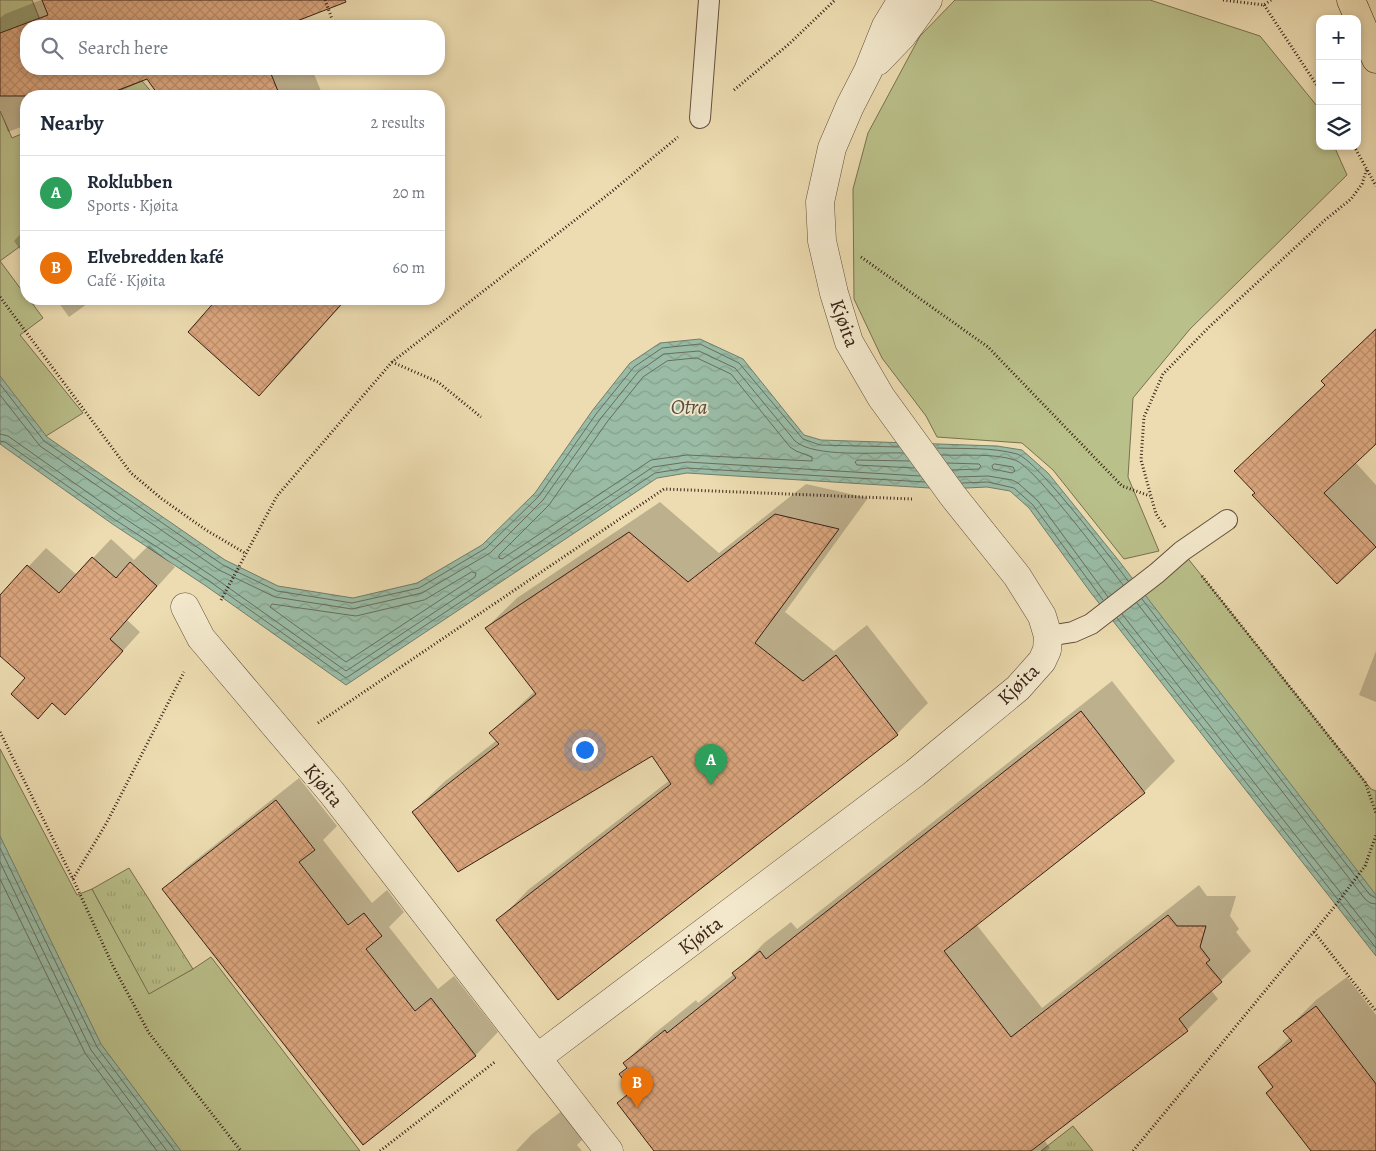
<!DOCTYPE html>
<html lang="en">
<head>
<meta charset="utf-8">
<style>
	body { margin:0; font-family:Alegreya,serif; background:#f6f6f7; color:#1f2937 }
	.controls { position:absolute; right:15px; top:15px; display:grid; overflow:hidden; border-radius:10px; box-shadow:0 2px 8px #0003 }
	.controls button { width:45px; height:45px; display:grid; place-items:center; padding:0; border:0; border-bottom:1px solid #e0e1e3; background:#fff; color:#1f2937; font:25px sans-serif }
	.you { position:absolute; left:584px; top:749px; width:18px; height:18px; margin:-12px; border:4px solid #fff; border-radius:50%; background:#1a73e8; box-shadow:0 0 0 8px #1a73e833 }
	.badge { display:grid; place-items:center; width:32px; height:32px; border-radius:50%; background:#ea580c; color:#fff; font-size:16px; font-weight:700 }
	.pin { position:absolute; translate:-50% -41px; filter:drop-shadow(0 1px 2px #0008) }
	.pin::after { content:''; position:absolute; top:26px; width:18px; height:15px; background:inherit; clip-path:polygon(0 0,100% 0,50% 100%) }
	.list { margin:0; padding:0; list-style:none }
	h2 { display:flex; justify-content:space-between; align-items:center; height:65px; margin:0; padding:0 20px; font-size:21px }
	h2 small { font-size:16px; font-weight:400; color:#747a83 }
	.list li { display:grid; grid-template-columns:32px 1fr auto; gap:15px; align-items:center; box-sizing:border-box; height:75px; padding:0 20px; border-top:1px solid #e0e1e3 }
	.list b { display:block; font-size:19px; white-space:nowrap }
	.list p { margin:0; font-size:16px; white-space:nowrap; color:#747a83 }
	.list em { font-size:16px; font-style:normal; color:#747a83 }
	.icon { flex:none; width:28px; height:28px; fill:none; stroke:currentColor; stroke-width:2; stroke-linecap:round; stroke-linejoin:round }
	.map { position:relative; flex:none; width:1376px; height:1151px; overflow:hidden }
	.search { position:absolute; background:#fff; box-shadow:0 2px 8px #0003; left:20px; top:20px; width:425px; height:55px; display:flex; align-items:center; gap:12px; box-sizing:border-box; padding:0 18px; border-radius:20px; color:#747a83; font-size:19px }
	.panel { position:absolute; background:#fff; box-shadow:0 2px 8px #0003; left:20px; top:90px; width:425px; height:215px; border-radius:20px }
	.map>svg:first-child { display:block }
	.grass { fill:#bac08a; stroke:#787050 }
	.park { fill:url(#park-tufts); stroke:#787050 }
	.water { fill:url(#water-waves); stroke:#727d6c }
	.shadow { fill:#0003 }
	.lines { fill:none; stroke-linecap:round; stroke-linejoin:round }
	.shore { stroke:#686e5e; stroke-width:1 }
	.building { fill:url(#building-cross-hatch); stroke:#371f16 }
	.lane-casing { stroke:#644e3d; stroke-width:22 }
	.street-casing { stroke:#644e3d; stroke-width:29 }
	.primary-casing { stroke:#371f16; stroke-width:29 }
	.path { stroke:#371f16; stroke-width:3; stroke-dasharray:1 2.5; stroke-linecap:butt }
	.lane { stroke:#f3e8cc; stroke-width:20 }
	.street { stroke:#f3e8cc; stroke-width:28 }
	.primary { stroke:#eddcb1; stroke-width:28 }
	.labels { text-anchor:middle; stroke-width:4; stroke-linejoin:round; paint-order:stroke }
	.street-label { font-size:20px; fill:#371f16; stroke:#f3e8cc }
	.water-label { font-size:21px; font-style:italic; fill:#554e41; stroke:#f3e8cc }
</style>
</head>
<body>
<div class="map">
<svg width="1376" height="1151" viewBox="0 0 1376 1151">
	<defs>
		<pattern id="park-tufts" width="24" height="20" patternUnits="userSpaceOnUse" patternTransform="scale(1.25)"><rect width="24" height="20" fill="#bac08a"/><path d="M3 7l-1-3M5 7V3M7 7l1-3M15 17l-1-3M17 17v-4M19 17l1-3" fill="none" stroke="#a0a576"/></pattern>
		<pattern id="water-waves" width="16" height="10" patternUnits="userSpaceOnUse" patternTransform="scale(1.25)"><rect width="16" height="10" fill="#9abca6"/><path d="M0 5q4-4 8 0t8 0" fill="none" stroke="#85a18e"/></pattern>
		<pattern id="building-cross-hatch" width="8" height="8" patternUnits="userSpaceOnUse" patternTransform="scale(1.25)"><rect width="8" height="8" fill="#dca77f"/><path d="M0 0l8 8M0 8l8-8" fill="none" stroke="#bd8f6d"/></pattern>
	</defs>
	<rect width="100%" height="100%" fill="#eddcb1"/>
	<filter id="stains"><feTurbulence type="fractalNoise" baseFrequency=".004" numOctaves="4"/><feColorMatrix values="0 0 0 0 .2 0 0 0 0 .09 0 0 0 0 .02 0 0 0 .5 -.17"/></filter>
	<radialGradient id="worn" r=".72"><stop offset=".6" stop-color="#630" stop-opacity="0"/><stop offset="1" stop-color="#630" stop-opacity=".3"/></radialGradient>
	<g class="grass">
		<path d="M0,0H32L42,25L38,26H26V31L0,42Z"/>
		<path d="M955,0H1150L1260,36L1317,106L1320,113V146H1334L1347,175L1190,329L1133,398L1128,477L1159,551L1124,559L1053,470L1022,443L937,437L926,416L882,358L854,299L853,189L868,133L920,36Z"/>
		<path d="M142,81L155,96H106Z"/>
		<path d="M0,111L12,138L26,132V242L0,261L26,296V299H29L43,318L20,335L83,413L38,441L0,389Z"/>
		<path d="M1182,551L1371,789L1376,791V896L1137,589Z"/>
		<path d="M0,749L77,895L92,889L149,993L193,969L211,957L360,1151H178L100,1052L0,845Z"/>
	</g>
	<g class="park">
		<path d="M129,868L193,969L149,994L92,889Z"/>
		<path d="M1073,1126L1093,1151H1041Z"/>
	</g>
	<g class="water">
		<path d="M700,339L743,359L804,435L821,440L997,446L1022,450L1048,473L1119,561L1376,895V956L1091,593L1029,508L1010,491L987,487L946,489L687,473L657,478L346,685L206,586L111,523L0,444V376L47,437L225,560L278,586L353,598L417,583L482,545L535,493L592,411L630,363L660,343Z"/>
		<path d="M0,836L101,1044L181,1151H0Z"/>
	</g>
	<g class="shadow">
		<path d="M41,0H329L316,12L280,26H26V69H171L100,96H26V125L8,132L0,110V18L5,14Z"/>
		<path d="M237,69H312L323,96H200Z"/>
		<path d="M439,186L444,191L439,197Z"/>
		<path d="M26,228V258L14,241Z"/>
		<path d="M56,299H94L69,317Z"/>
		<path d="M219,299H347L289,364L259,394L190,332Z"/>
		<path d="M1376,328V442L1355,462L1376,485V545L1337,582L1256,492L1326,384L1323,381Z"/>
		<path d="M806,484L868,498L785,612L834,651L867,625L928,703L897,734L558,998L498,921L528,890L670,780L652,755L413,812L444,782L497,740L491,733L535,691L486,628L517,598L660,502L719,553Z"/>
		<path d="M111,539L134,560L149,545L175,567L127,620L140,632L83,695L53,702L38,717L26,678L0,655V597L46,548L77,575Z"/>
		<path d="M1376,651V702L1359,695Z"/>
		<path d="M1112,681L1175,761L1144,792L976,924L1042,1008L1199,885L1207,896H1236L1230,916L1239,929L1236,932L1251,951L1211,990L1218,999L1187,1030L1044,1140L1050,1148L1046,1151H656L618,1103L632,1090L628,1067L624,1063L655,1033L696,1000L698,1003L734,974L764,943L791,922L797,929Z"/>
		<path d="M299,778L337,826L323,840L372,903L387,890L404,912L389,927L438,989L454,976L498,1032L476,1055L363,1143L164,890L187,867Z"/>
		<path d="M1347,977L1376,1015V1151H1312L1274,1086L1260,1067L1290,1037L1285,1031L1316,1000Z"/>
		<path d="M563,1110L585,1137L577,1145L582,1151H516L532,1134Z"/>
	</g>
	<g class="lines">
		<g class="shore">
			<path d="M697,358L731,374L790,447L796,451L812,457V461L687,455L651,460L502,559L499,558V555L549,505L607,422L643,377L667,361Z"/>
			<path d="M0,384L44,441L223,565L277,591L352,603L419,588L486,548L539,496L596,414L634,367L662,348L700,344L739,363L803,439L820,445L899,447"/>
			<path d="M0,395L40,446L219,570L275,597L352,609L422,593L490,553L543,500L601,418L638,372L664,354L699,351L735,368L795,441C814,458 877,452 903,453"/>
			<path d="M0,434L8,436L118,514L212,576L346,671L653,467L687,462L920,476"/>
			<path d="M0,441L5,442L114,519L209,581L346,678L655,473L687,468L925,482"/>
			<path d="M937,448C963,449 992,447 1017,454C1037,460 1112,559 1128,581"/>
			<path d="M942,455C965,456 992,453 1015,460C1034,466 1107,564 1123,585"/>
			<path d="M909,461L857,460L855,462L857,465L914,468"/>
			<path d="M947,463L979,464L981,466L979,469L952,470"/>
			<path d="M995,464L1013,467L1015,471L1012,473L993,469L992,466Z"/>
			<path d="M958,477L988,476L1012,480L1018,483L1038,501L1108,597"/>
			<path d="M962,483L988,482L1014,488L1033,505L1103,600"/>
			<path d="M472,572L476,573L475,577L346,662L270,607L272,604L356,616L424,600Z"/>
			<path d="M1142,599L1370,895L1376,898"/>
			<path d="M1137,603L1365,899L1370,903L1376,904"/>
			<path d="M1122,614L1376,938"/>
			<path d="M1117,618L1376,948"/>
			<path d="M0,848L97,1047L175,1151"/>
			<path d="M0,862L91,1050L167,1151"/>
			<path d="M0,879L85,1053L157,1151"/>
		</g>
	</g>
	<g class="building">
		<path d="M42,0H345L346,2L284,26H26V69H269L280,96H159L147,79L103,96H0V33L48,15Z"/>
		<path d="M217,299H346L259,396L188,332Z"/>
		<path d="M1376,329V444L1324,493L1376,547L1337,584L1252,495L1255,493L1234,471L1325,385L1321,381Z"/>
		<path d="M775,514L839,529L755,643L803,681L836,655L898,735L558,1000L496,920L671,784L652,756L458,872L412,812L499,744L489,733L536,694L485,628L629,532L688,582Z"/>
		<path d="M92,557L116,578L130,562L157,586L110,639L123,651L89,689L65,715L52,703L38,719L11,694L25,678L0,656V595L27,565L59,593Z"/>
		<path d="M1081,711L1145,793L944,951L1011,1037L1168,915L1177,926H1206L1200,947L1210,960L1206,963L1222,982L1179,1019L1188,1031L1031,1151H654L617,1103L632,1091L619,1074L627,1068L623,1063L665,1030L667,1033L736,978L732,973L760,951L766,959Z"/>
		<path d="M276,800L315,850L299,862L348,925L364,913L382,936L366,949L415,1011L431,998L476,1056L363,1145L162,889Z"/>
		<path d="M1316,1006L1376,1084V1151H1311L1266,1093L1273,1087L1258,1067L1292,1041L1283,1031Z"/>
	</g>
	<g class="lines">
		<defs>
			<g id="lane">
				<path d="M700,118L709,0"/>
				<path d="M1048,636L1073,632L1091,624L1157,573L1182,551L1227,520"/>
			</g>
			<g id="street">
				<path d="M878,61L902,36L928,0"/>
				<path d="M185,607L201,638L332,793L609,1151"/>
				<path d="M537,1058L915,773L1018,688L1042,661L1047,650L1048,636L1042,616L1017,576L953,496L881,397L849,342L834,293L822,241L820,202L832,148L850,106L868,71L886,26L902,0"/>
			</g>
			<path id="primary" d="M1351,0L1376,59"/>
		</defs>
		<use href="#lane" class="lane-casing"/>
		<use href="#street" class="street-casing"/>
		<use href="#primary" class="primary-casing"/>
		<g class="path">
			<path d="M325,0L332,19"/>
			<path d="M1223,0L1264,5L1271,0"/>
			<path d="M1264,5L1320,90"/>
			<path d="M734,90L789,44L835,0"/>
			<path d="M1354,146L1376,186"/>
			<path d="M861,257L988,347L1122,486L1150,496"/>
			<path d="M0,297L131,473L162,499L206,530L245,553"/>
			<path d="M392,362L438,382L481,417"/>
			<path d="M1165,527L1156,514L1141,460L1144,417L1163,374L1209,327L1325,220L1351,199L1362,184L1367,168"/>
			<path d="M1202,576L1365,782L1376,813"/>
			<path d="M221,600L277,496L392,362L610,193L678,137"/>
			<path d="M318,723L664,489L912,499"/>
			<path d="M0,732L73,879L113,966L149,1033L241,1151"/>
			<path d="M73,879L106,824L184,672"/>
			<path d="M1314,932L1376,1011"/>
			<path d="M380,1151L496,1061"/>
			<path d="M1133,1151L1335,906L1365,866L1376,835"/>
		</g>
		<use href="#lane" class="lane"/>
		<use href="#street" class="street"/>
		<use href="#primary" class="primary"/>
	</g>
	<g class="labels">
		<g class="street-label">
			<text transform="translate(845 323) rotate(70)" y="7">Kjøita</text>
			<text transform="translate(1018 684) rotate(-44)" y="7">Kjøita</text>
			<text transform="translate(324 785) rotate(51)" y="7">Kjøita</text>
			<text transform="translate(700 935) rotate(-37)" y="7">Kjøita</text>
		</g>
		<g class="water-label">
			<text x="689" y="414">Otra</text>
		</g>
	</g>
	<rect width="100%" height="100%" filter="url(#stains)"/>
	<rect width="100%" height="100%" fill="url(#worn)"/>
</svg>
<div class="controls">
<button>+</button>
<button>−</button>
<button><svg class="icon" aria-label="layers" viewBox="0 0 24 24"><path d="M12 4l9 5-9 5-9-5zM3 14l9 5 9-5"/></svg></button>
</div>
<div class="you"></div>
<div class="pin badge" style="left:711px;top:785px;background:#2e9e5b">A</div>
<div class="pin badge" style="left:637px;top:1108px;background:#e8710a">B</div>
<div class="search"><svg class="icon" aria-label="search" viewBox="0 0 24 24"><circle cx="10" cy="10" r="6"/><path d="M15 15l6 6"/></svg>Search here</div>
<section class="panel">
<h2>Nearby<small>2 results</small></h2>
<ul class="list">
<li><span class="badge" style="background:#2e9e5b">A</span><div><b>Roklubben</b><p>Sports · Kjøita</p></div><em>20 m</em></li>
<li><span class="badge" style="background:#e8710a">B</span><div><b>Elvebredden kafé</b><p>Café · Kjøita</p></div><em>60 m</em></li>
</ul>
</section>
</div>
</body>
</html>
